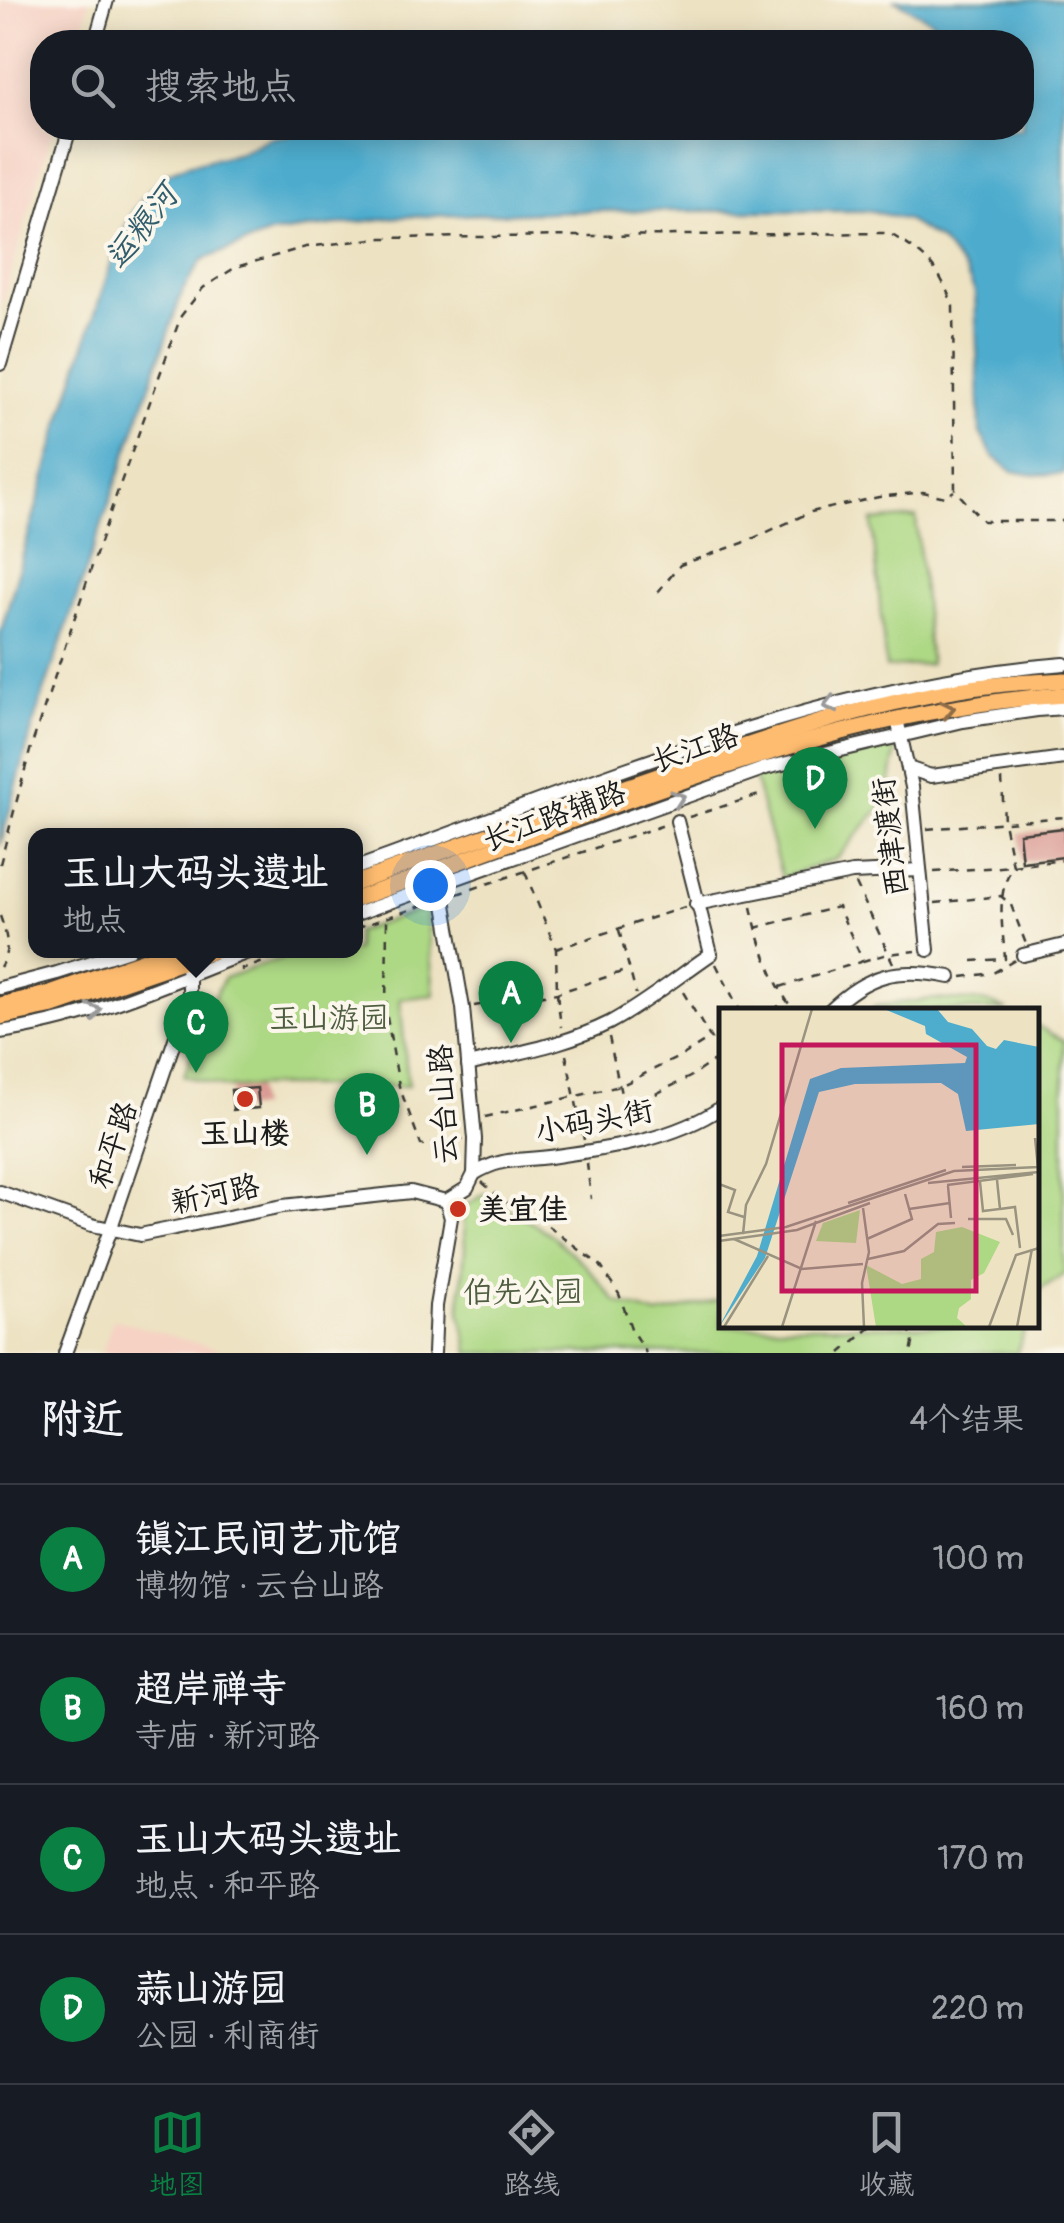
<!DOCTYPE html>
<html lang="zh">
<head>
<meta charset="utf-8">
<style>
	body { margin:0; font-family:Pangolin,"LXGW WenKai TC",sans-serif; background:#242831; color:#f1f3f6 }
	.you { position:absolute; left:430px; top:885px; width:35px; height:35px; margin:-25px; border:8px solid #fff; border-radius:50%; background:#1a73e8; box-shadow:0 0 0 15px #1a73e833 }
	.badge { display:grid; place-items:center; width:65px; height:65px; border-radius:50%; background:#0b8043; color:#fff; font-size:32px; font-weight:700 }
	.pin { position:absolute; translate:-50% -82px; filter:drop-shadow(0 2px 5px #0008) }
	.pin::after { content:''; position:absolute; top:52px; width:35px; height:30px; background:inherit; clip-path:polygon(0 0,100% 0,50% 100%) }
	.popup { position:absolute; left:28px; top:828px; width:335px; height:130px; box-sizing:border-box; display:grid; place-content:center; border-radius:20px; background:#171b24; filter:drop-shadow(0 2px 8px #0005); font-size:32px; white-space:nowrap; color:#9ea1a6 }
	.popup b { font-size:38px; color:#f1f3f6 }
	.popup::after { content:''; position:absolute; left:50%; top:100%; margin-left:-20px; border:20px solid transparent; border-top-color:#171b24 }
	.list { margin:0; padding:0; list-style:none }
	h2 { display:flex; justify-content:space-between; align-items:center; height:130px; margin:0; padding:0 40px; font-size:42px }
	h2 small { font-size:32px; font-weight:400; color:#9ea1a6 }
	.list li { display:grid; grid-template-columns:65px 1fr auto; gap:30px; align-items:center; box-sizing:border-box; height:150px; padding:0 40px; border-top:2px solid #363941 }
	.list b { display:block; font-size:38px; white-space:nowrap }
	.list p { margin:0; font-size:32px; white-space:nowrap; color:#9ea1a6 }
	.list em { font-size:32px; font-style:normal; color:#9ea1a6 }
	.icon { flex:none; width:55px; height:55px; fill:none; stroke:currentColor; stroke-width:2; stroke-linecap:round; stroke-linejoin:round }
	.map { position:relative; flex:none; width:1064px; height:1353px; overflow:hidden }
	.search { position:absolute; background:#171b24; box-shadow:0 5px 25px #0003; left:30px; right:30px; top:30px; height:110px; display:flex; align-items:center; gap:25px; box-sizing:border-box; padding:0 35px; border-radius:40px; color:#9ea1a6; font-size:38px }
	.sheet { height:730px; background:#171b24 }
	nav { display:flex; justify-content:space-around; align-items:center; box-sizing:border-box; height:140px; border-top:2px solid #363941; background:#171b24; font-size:28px; color:#9ea1a6 }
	nav a { display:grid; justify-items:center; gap:5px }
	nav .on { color:#0b8043 }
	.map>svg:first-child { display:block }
	.built { fill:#f6d2c4 }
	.green { fill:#add884; stroke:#647a50; stroke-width:2.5 }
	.water { fill:#4eaccd; stroke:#356474; stroke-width:2.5 }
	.building { fill:#d99891 }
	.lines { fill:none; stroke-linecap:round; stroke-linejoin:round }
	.minor-casing { stroke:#3b3a35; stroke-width:16 }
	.major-casing { stroke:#3b3a35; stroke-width:19 }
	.path { stroke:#3b3a35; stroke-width:2.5; stroke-dasharray:8 8; stroke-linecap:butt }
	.minor { stroke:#fff; stroke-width:12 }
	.major { stroke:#febc70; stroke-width:15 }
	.oneway { stroke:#999 }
	.oneway2 { stroke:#8d6c46 }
	.poi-dot { fill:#c8321e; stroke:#fbf7ec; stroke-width:4 }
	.labels { text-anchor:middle; stroke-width:8; stroke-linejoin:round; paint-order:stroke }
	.street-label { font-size:30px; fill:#1c1c1c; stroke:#fbf7ec }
	.park-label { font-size:30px; fill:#4f5e40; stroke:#fbf7ec }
	.poi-label { font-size:30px; font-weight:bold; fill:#1c1c1c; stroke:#fbf7ec }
	.water-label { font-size:32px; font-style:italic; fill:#325d6c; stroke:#fbf7ec }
	.inset-road { fill:none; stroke:#999380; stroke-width:2.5 }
	.view { fill:#c2185b; fill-opacity:0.15; stroke:#c2185b; stroke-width:5 }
	.inset-edge { fill:none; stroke:#1c1c1c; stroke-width:5 }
</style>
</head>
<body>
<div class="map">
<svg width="1064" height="1353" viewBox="0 0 1064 1353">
	<rect width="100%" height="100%" fill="#fbf7ec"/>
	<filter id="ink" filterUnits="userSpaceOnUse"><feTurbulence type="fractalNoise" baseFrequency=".01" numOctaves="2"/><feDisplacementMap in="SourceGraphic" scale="20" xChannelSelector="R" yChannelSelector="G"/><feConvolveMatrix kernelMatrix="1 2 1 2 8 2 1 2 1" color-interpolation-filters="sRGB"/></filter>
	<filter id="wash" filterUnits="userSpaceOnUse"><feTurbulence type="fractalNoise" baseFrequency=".0048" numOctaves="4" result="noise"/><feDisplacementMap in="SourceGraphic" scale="40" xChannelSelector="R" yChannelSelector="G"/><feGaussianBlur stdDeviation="2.25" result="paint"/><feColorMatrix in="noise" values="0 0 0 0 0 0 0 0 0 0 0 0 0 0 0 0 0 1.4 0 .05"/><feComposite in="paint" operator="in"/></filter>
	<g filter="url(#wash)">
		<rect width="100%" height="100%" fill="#ede2c2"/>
		<g class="built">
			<path d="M0,0H90L78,42H42V128H53L0,310Z"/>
			<path d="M113,1319L209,1347L229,1353H102Z"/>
		</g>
		<g class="green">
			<path d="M916,517L930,664L886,668L872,521Z"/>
			<path d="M897,744L888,799L836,859L782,878L754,777Z"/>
			<path d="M426,908L434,995L400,999L408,1086H261L229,1088L184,1076L206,1012L224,978L303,951L356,950V932Z"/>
			<path d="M932,999L987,1002L1007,1010H871L876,1006Z"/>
			<path d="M1036,1025L1064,1041V1275L1040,1289L1037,1298Z"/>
			<path d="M485,1194L550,1234L586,1266L616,1302L658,1315L721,1299L722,1326H1026L1017,1353H469L460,1310L465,1248L463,1207Z"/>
		</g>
		<path class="water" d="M895,0H1064V474L1034,475L1012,471L993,456L980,433L975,292L965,271L940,241L906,220L871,211H587L398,217L270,234L202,260L183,290L36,715L0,846V635L63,413L118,242L135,209L152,187L166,174L187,165L240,153L269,138L338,128H1022V42H969Z"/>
		<g id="blocks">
			<g class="building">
				<path d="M1064,828V857L1022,862L1019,833Z"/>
				<path d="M257,1088L259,1108L233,1110L231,1090Z"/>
			</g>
		</g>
	</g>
	<g filter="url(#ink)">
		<use href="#blocks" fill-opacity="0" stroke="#3b3a35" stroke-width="2.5"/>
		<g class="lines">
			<defs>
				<g id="minor">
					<path d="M95,42L107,0"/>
					<path d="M0,364L70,128"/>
					<path d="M897,719L912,787L928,950"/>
					<path d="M908,768L931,776L1064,758"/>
					<path d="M356,868C586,786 818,683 1064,664"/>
					<path d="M444,899L463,1008L475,1139L474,1174L467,1188L446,1201"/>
					<path d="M696,904L852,873L920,870"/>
					<path d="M356,914L766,768L963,721L1037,710L1064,708"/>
					<path d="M1023,955L1064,945"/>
					<path d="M0,988L57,973L129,950"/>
					<path d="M829,1011C868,973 898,967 950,977"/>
					<path d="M0,1032C90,1020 170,982 253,950"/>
					<path d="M468,1065C515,1053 565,1045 609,1023C645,1004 677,977 711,954L677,821"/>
					<path d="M474,1174C501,1157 519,1161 549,1157C607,1149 672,1141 722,1107"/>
					<path d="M0,1192L92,1225L140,1235L283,1206L411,1192L446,1201"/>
					<path d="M65,1353L110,1230L189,998V976L182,950"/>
					<path d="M434,1353L436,1306L451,1218L446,1201"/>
				</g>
				<g id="major">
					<path d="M356,883C451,848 547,814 643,781C757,742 875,698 996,685C1018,682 1041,682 1064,680"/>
					<path d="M356,899C435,871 514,842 592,813C745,757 901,705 1064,695"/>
					<path d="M0,1005L47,994L173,950"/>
					<path d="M0,1017L54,1006L217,950"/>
				</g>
			</defs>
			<use href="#minor" class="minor-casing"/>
			<use href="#major" class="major-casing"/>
			<g class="path">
				<path d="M658,592L680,565L743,543L811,512L879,497L923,492L945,497L954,491"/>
				<path d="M689,817L759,795"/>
				<path d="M927,829L1064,817"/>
				<path d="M0,864L31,747L112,507L181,316L203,288L236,267L306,247L382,238L889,233C926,256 938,265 953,306L955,490L983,521H1064"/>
				<path d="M525,872L556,949L557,993L561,1027"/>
				<path d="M934,872L1013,866L1004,822L1002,779"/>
				<path d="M856,884L893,963"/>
				<path d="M457,894L667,824"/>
				<path d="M935,903L1001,896L1011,905L1026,944"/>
				<path d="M751,907C759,942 772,982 794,1011"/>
				<path d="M0,916C7,936 11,949 0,967"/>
				<path d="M387,921L386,1012L399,1086L421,1145L464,1140"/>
				<path d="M356,928L430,903"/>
				<path d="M755,928L838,907L863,961L887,954L916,951"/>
				<path d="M619,930L636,994"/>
				<path d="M556,949L685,907"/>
				<path d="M972,961L1005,959C1003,928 995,894 1013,866L1064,860"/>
				<path d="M716,964L740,1011"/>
				<path d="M242,967V970L294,950"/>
				<path d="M962,977L993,973L1015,960"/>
				<path d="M780,987L863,961"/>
				<path d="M683,992L720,1054"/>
				<path d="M474,1006L557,993L628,970"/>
				<path d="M773,1011L786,999"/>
				<path d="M609,1037L629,1132"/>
				<path d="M566,1055L584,1140"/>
				<path d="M627,1108L690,1077L722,1055"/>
				<path d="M485,1117L620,1086L683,1055L711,1038"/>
				<path d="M587,1163L591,1199"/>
				<path d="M482,1182L501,1199L540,1220L600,1265L619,1294L632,1331L646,1353"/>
				<path d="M909,1326L913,1343L911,1353"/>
				<path d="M841,1353L872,1326"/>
			</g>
			<use href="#minor" class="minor"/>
			<use href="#major" class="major"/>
		</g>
		<defs><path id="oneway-chevron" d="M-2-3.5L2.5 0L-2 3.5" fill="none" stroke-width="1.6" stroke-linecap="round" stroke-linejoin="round" transform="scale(2.5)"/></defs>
		<g class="oneway">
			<use href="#oneway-chevron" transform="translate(830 705) rotate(165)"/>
			<use href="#oneway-chevron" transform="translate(678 798) rotate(-19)"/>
			<use href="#oneway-chevron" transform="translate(95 1011) rotate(-18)"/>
		</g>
		<use class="oneway2" href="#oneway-chevron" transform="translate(948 709) rotate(-12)"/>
	</g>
	<g class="poi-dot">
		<circle cx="245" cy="1099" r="10"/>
		<circle cx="458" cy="1209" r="10"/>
	</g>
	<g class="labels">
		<g class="street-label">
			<text transform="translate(695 748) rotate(-19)" y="10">长江路</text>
			<text transform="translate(554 816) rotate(-20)" y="10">长江路辅路</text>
			<text transform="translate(890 837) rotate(-97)" y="10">西津渡街</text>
			<text transform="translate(443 1104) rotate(-93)" y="10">云台山路</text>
			<text transform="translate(594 1121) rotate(-11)" y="10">小码头街</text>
			<text transform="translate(113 1145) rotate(-71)" y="10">和平路</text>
			<text transform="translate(215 1194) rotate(-12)" y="10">新河路</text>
		</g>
		<g class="park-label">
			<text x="329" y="1028">玉山游园</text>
			<text x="523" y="1302">伯先公园</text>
		</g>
		<g class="poi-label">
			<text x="245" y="1143">玉山楼</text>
			<text x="478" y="1219" text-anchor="start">美宜佳</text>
		</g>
		<g class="water-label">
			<text transform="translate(141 226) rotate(-52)" y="11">运粮河</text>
		</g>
	</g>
	<g transform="translate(719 1008)">
		<rect width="320" height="320" fill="#ede2c2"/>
		<path d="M141,202L137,235L97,233L104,215ZM243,219L281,234L265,265L252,272V291L240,300L238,310L248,319H157L147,257L183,276L202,271V251L215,244L217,224Z" fill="#add884"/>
		<path d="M165,1H218L229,14L253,21L268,38L277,41L285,32L320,39V116L247,123L239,86L222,75L136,76L100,84L46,250L0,319L38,248L91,71L122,60L246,55L248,49L207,26L206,18Z" fill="#4eaccd"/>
		<path class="inset-road" d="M316,130L319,160M243,159L297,157M261,174L264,203L281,201L278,172M209,175L320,164M0,176L16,182L9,204L25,209M228,177L314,166M229,178L232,210M129,195L227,162M144,200L150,244L143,275L145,319M190,201L231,195M281,201L296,199L301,240M249,211H287L294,227M24,226L27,197L47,156L93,1M0,228L67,219L235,163L320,159M15,231L83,261L144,256M148,231L193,211L186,186M0,233L78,222L151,195M149,251L185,243L219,216L236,215M5,319L49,248M63,319L97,213M270,319L297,247L320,240M298,319L313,241"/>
		<path class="view" d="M63,37H257V283H63Z"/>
		<rect width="320" height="320" class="inset-edge"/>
	</g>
</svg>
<div class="you"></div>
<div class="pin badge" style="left:511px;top:1043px">A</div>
<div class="pin badge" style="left:367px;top:1155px">B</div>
<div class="pin badge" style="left:196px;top:1073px">C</div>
<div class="popup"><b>玉山大码头遗址</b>地点</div>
<div class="pin badge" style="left:815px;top:829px">D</div>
<div class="search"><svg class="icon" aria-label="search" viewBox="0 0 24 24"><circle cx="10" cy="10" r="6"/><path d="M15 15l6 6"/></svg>搜索地点</div>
</div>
<section class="sheet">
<h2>附近<small>4个结果</small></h2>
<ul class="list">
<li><span class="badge">A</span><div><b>镇江民间艺术馆</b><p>博物馆 · 云台山路</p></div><em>100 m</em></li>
<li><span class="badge">B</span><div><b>超岸禅寺</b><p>寺庙 · 新河路</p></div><em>160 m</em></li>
<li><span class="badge">C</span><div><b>玉山大码头遗址</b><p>地点 · 和平路</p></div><em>170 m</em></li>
<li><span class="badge">D</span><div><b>蒜山游园</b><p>公园 · 利商街</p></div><em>220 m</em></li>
</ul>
</section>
<nav>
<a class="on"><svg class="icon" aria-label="map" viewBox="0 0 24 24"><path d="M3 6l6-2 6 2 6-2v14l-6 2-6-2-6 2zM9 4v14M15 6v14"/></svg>地图</a>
<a><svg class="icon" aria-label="directions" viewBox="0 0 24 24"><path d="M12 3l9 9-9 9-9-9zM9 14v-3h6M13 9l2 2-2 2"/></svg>路线</a>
<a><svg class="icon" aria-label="saved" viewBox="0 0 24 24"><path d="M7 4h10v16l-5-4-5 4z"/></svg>收藏</a>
</nav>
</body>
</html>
